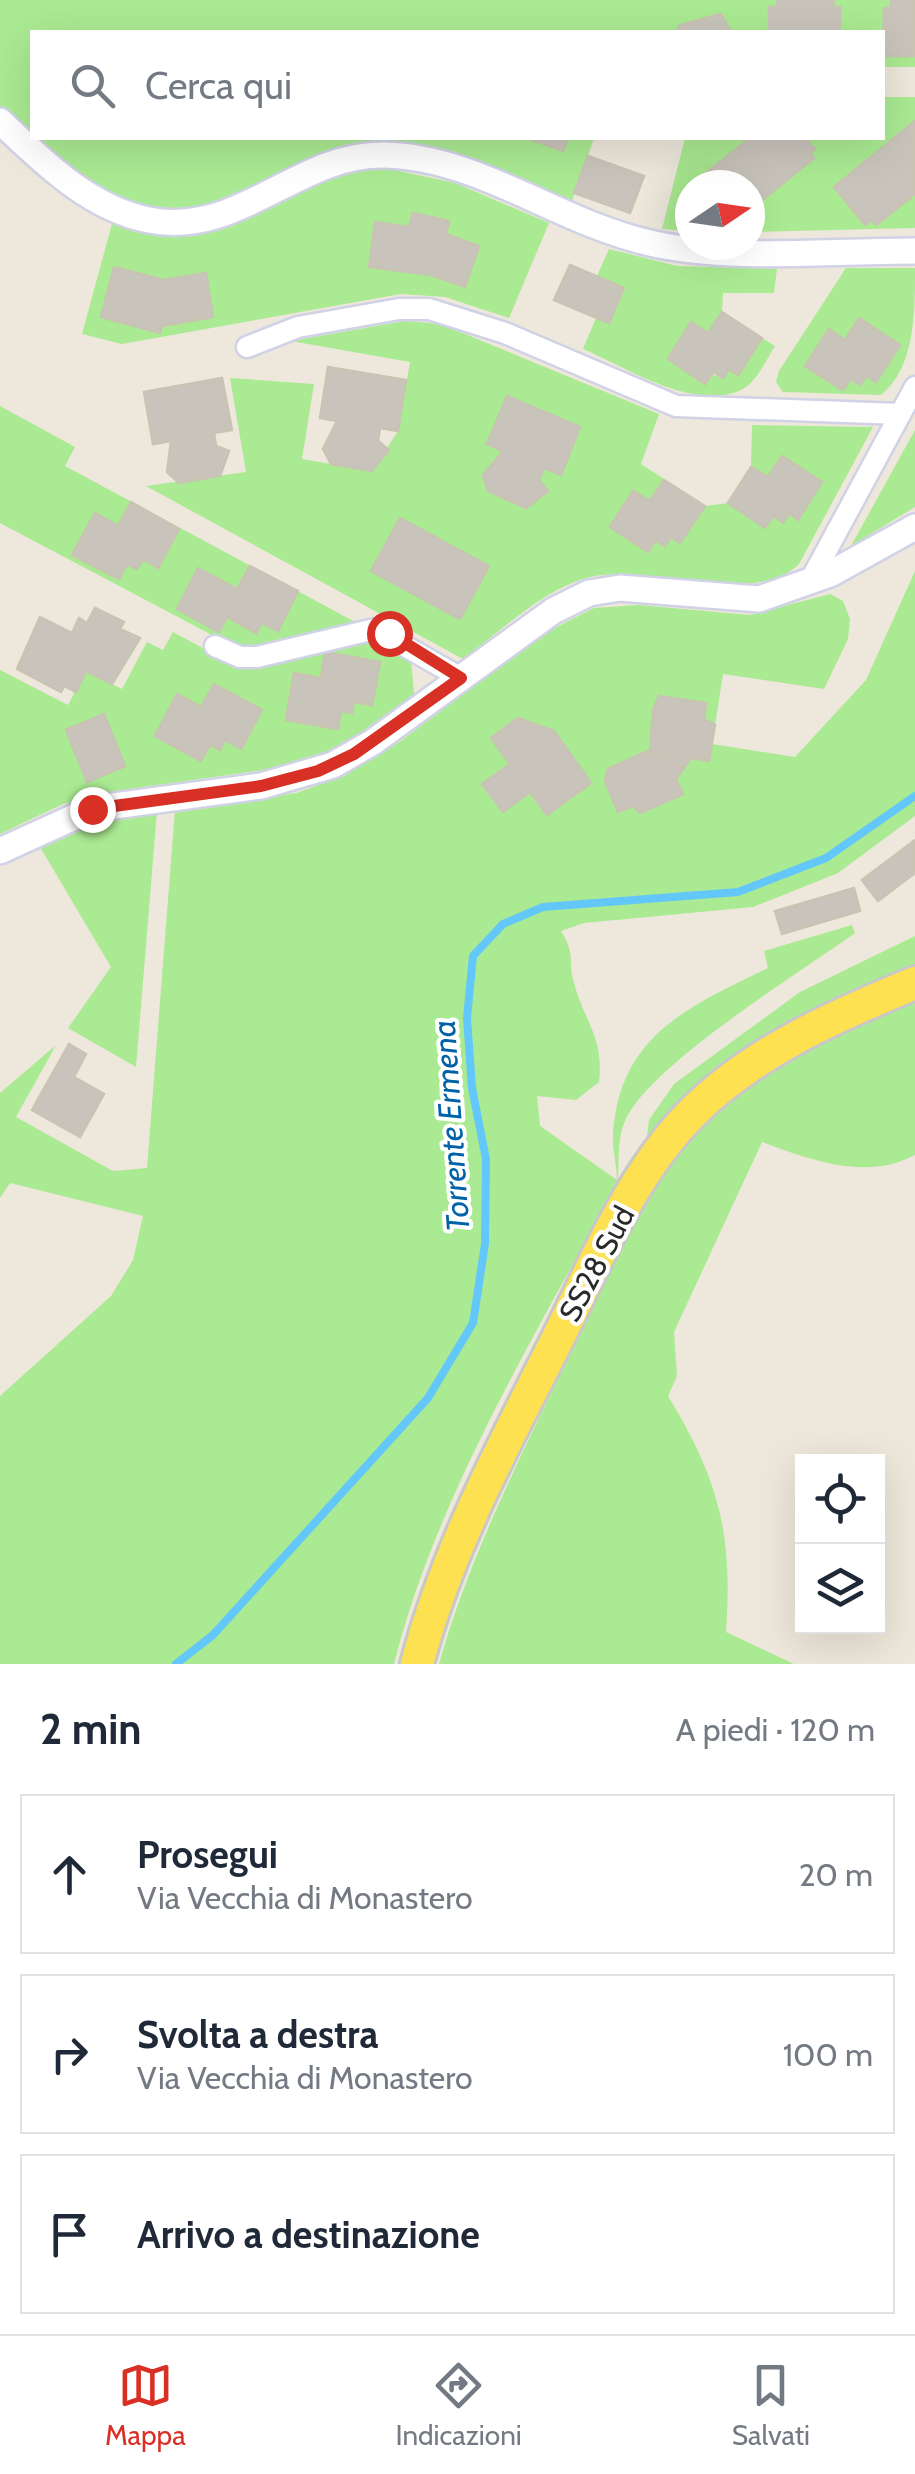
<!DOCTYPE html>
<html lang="it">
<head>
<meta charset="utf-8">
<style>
	body { margin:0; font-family:Cabin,sans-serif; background:#f2f2f3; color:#1f2937 }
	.controls { position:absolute; right:30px; bottom:30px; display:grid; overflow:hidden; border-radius:0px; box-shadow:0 10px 40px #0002 }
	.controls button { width:90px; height:90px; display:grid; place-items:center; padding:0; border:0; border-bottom:2px solid #e0e1e3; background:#fff; color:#1f2937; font:50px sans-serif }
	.compass { position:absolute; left:675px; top:170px; width:90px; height:90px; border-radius:50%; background:#fff; box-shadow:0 10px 40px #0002; rotate:77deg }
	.stop { position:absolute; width:30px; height:30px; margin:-22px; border:8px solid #d93025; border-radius:50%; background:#fff }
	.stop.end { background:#d93025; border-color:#fff; box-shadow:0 2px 10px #0008 }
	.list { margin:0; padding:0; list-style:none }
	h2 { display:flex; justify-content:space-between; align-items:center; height:130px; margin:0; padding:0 40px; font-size:42px }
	h2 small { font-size:32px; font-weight:400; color:#747a83 }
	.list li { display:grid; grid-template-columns:65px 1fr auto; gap:30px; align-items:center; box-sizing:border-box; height:160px; margin:0 20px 20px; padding:0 20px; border:2px solid #e0e1e3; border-radius:0px }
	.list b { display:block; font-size:38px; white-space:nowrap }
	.list p { margin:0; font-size:32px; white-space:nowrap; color:#747a83 }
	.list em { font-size:32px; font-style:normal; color:#747a83 }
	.icon { flex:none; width:55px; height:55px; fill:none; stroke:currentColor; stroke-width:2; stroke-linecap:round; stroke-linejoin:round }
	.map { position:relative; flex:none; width:915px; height:1664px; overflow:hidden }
	.search { position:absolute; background:#fff; box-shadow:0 10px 40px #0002; left:30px; right:30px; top:30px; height:110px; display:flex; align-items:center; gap:25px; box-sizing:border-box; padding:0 35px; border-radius:0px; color:#747a83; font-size:38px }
	.sheet { height:670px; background:#fff }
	nav { display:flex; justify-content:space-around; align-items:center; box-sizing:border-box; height:140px; border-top:2px solid #e0e1e3; background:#fff; font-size:28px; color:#747a83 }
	nav a { display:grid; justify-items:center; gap:5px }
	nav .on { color:#d93025 }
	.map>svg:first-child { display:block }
	.green { fill:#aaea92 }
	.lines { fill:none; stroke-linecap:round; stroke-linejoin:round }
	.stream { stroke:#64c7fa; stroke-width:8 }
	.building { fill:#c9c4bb; stroke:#c9c3b4; stroke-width:2.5 }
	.minor-casing { stroke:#d0d2e5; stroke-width:25 }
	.tertiary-casing { stroke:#d0d2e5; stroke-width:30 }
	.primary-casing { stroke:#c8c8c8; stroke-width:38 }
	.minor { stroke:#fff; stroke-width:20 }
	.tertiary { stroke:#fff; stroke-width:25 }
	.primary { stroke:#fee150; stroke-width:32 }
	.route { stroke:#d93025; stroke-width:12 }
	.labels { text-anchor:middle; stroke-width:8; stroke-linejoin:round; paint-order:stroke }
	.street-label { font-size:30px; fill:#2a2a2a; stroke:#fff }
	.water-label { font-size:32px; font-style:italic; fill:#0162a8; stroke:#fff }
</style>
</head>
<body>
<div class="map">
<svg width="915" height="1664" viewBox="0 0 915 1664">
	<rect width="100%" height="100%" fill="#eee7db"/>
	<g class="green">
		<path d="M0,0H915V67H883L882,32H32V137L0,106Z"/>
		<path d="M883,97H915V228L750,232V185H690V231L662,229L685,138H882Z"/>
		<path d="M33,138H594L572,201C505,174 436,137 362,144C324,148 296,164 264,182C166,236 112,203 33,138Z"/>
		<path d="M380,167L455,183L549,223L509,318L445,297L401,294L122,344L82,334L113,220C223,267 279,173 380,167Z"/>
		<path d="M609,249L677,266L777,269L774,293H723L722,312L708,333L691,323L668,358L722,378L729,369L738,375L762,338L775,346C766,360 756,383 741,390C693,412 626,367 583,349L596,318L609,322L623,288L597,276Z"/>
		<path d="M846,268H915C915,313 915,367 881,395L783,392L776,382L779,371Z"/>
		<path d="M405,321L441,324L659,414L641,464L705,506L728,503L751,467L752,425L873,427L799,564C752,609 647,561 586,578C541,591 500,632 463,659L146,486L246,472L230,378L314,384L302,459L372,471L398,431L410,362L291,341Z"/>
		<path d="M0,406L75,447L65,466L357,623L260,648L229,644L0,523Z"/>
		<path d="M915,430V507L851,546Z"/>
		<path d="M915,571V816L838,873L753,907L584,923L561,931C577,958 567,959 574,983C585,1023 604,1037 599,1082L576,1100L537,1096L540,1126L617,1180C617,1165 612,1149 613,1134C619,1036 689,1006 768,968L764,951L852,925L855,933C801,972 648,1066 625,1121C617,1139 619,1161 618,1181C536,1335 437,1494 394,1664H0V1396L111,1296L133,1260L143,1216L10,1183L0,1198V1093L56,1045L16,1117L113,1171L147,1168L175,810L296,793L344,776L402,740L545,633L594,608L638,605L750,615L830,594L843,601L850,619L848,639L824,689L723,674L712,744L795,757L866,680Z"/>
		<path d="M173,632L225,660L377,637L411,658L414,695L347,742L298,765L101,793L63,804L0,834V670L68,705L86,671L122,689L147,642L163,650Z"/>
		<path d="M157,811L136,1067L68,1028L111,967L40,847L80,827Z"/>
		<path d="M915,936V967C824,1005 702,1062 646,1145L649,1120L674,1084L800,992Z"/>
		<path d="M915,999V1155C866,1181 811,1160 762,1142L674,1332L677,1376L668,1396C719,1480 733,1534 726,1632L794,1664H439C470,1554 523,1452 572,1350C608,1277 650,1179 706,1121C764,1063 841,1030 915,999Z"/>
	</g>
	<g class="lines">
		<path class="stream" d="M176,1664L213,1635L428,1398L473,1323L485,1244L486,1159L472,1088L467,1018L473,956L503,924L543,907L738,892L826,858L915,796"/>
	</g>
	<g class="building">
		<path d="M777,0H834L833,7H840V32H769V7H777Z"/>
		<path d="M891,0H915V56H883L884,8H891Z"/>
		<path d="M721,14L731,32H677L680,25Z"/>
		<path d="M915,121V194L876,225L871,220L865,225L834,187Z"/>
		<path d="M527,138H568L563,151Z"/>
		<path d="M750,138H805L815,149L810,153L814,158L750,210V185H691Z"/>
		<path d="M588,156L644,176L630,213L574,193Z"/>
		<path d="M413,213L449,221L446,234L479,246L465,287L431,275L369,267L375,222L409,227Z"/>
		<path d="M570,265L624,288L609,323L554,300Z"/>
		<path d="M114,267L164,280L206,273L213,317L162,326L160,333L101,317Z"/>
		<path d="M722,312L762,338L738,375L729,369L723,378L713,372L705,384L668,359L691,322L708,333Z"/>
		<path d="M859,318L900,345L876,382L866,376L860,385L851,379L843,390L805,366L829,329L845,340Z"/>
		<path d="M328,367L406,380L398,431L380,428L378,441L389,450L372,471L331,464L323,449L337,421L320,418Z"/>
		<path d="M222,378L232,430L214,433L216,446L229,451L220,476L179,483L167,472L171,441L153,444L144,392Z"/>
		<path d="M507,396L580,427L561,475L544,468L539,480L548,491L526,508L488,491L483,475L503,451L487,444Z"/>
		<path d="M782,456L822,482L798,520L789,513L783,523L773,516L765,528L728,503L751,467L768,477Z"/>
		<path d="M664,480L705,506L680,543L671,537L665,546L655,540L648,552L610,527L633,491L650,501Z"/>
		<path d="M131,502L179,529L158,568L143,559L137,569L127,564L119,579L72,555L95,513L118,526Z"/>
		<path d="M400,518L489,566L460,619L371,571Z"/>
		<path d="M250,566L298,591L278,631L262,623L256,633L227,617L219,632L177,609L198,568L237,589Z"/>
		<path d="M95,608L124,622L120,629L140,638L112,684L86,671L76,692L64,686L61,692L17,669L40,617L72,633L79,618L87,623Z"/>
		<path d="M325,652L380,662L372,705L354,702L352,713L341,711L338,729L286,720L294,673L321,678Z"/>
		<path d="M214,684L262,710L241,749L225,740L220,750L210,745L201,761L155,736L177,694L201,707Z"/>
		<path d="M659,696L706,703L704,719L715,725L709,761L691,758L683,769L650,750L653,710Z"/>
		<path d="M104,714L125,766L87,782L66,730Z"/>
		<path d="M518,718L554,731L591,783L547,815L530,792L503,812L482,784L510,764L491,738Z"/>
		<path d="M650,750L683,769L676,779L683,794L640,813L633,806L618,812L605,781L608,769Z"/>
		<path d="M915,840V873L878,901L862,880Z"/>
		<path d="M854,888L860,911L782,934L775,911Z"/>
		<path d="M69,1044L86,1054L74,1077L104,1094L80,1137L32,1110Z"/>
	</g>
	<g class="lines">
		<defs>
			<g id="minor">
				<path d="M247,347L298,327L399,309H429L505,333L676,406L900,414"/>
				<path d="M809,583L915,387"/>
				<path d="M215,646L240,657H257L375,629L461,678"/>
			</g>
			<g id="tertiary">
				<path d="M0,121C42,161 90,209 149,220C239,238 298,153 385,155C478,157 560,223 650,243C727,261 834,251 915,251"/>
				<path d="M0,851L92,809L261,786L333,765L373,742L553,611L589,593L620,588L759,599L830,574L915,527"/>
			</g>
			<path id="primary" d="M417,1664C447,1549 505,1443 558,1338C596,1262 632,1172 694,1111C755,1051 837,1015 915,983"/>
		</defs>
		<use href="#minor" class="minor-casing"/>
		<use href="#tertiary" class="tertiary-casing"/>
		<use href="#primary" class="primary-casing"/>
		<use href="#minor" class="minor"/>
		<use href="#tertiary" class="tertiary"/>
		<use href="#primary" class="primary"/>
	</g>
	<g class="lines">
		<path class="route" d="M92,809L261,786L318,771L354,754L461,678L389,633"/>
	</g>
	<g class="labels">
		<g class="street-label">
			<text transform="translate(597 1264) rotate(-62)" y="10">SS28 Sud</text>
		</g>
		<g class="water-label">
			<text transform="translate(451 1126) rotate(-94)" y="11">Torrente Ermena</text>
		</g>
	</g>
</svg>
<div class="controls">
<button><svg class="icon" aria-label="locate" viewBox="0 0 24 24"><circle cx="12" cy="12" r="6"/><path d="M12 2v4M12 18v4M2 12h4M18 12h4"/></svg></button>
<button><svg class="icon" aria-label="layers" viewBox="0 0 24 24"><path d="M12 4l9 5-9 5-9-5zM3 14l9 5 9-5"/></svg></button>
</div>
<svg class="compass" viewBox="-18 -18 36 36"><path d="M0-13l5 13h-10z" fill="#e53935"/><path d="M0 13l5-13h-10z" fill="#747a83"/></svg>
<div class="stop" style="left:389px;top:633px"></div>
<div class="stop end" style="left:92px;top:809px"></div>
<div class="search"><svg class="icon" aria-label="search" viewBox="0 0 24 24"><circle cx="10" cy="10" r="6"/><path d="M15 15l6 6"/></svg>Cerca qui</div>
</div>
<section class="sheet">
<h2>2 min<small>A piedi · 120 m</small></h2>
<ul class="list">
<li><svg class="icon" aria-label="ahead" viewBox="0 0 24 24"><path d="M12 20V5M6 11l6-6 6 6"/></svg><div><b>Prosegui</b><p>Via Vecchia di Monastero</p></div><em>20 m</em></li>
<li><svg class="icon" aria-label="right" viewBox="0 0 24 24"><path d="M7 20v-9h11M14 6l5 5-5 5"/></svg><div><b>Svolta a destra</b><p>Via Vecchia di Monastero</p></div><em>100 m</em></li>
<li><svg class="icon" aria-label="arrive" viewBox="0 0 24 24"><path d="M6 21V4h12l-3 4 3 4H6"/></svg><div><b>Arrivo a destinazione</b></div></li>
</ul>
</section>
<nav>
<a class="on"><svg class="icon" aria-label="map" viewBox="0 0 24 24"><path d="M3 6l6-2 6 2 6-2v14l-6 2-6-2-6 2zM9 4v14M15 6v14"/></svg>Mappa</a>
<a><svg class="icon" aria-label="directions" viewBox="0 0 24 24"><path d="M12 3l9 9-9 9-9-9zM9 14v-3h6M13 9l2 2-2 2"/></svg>Indicazioni</a>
<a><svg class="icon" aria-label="saved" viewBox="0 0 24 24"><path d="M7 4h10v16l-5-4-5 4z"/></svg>Salvati</a>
</nav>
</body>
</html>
